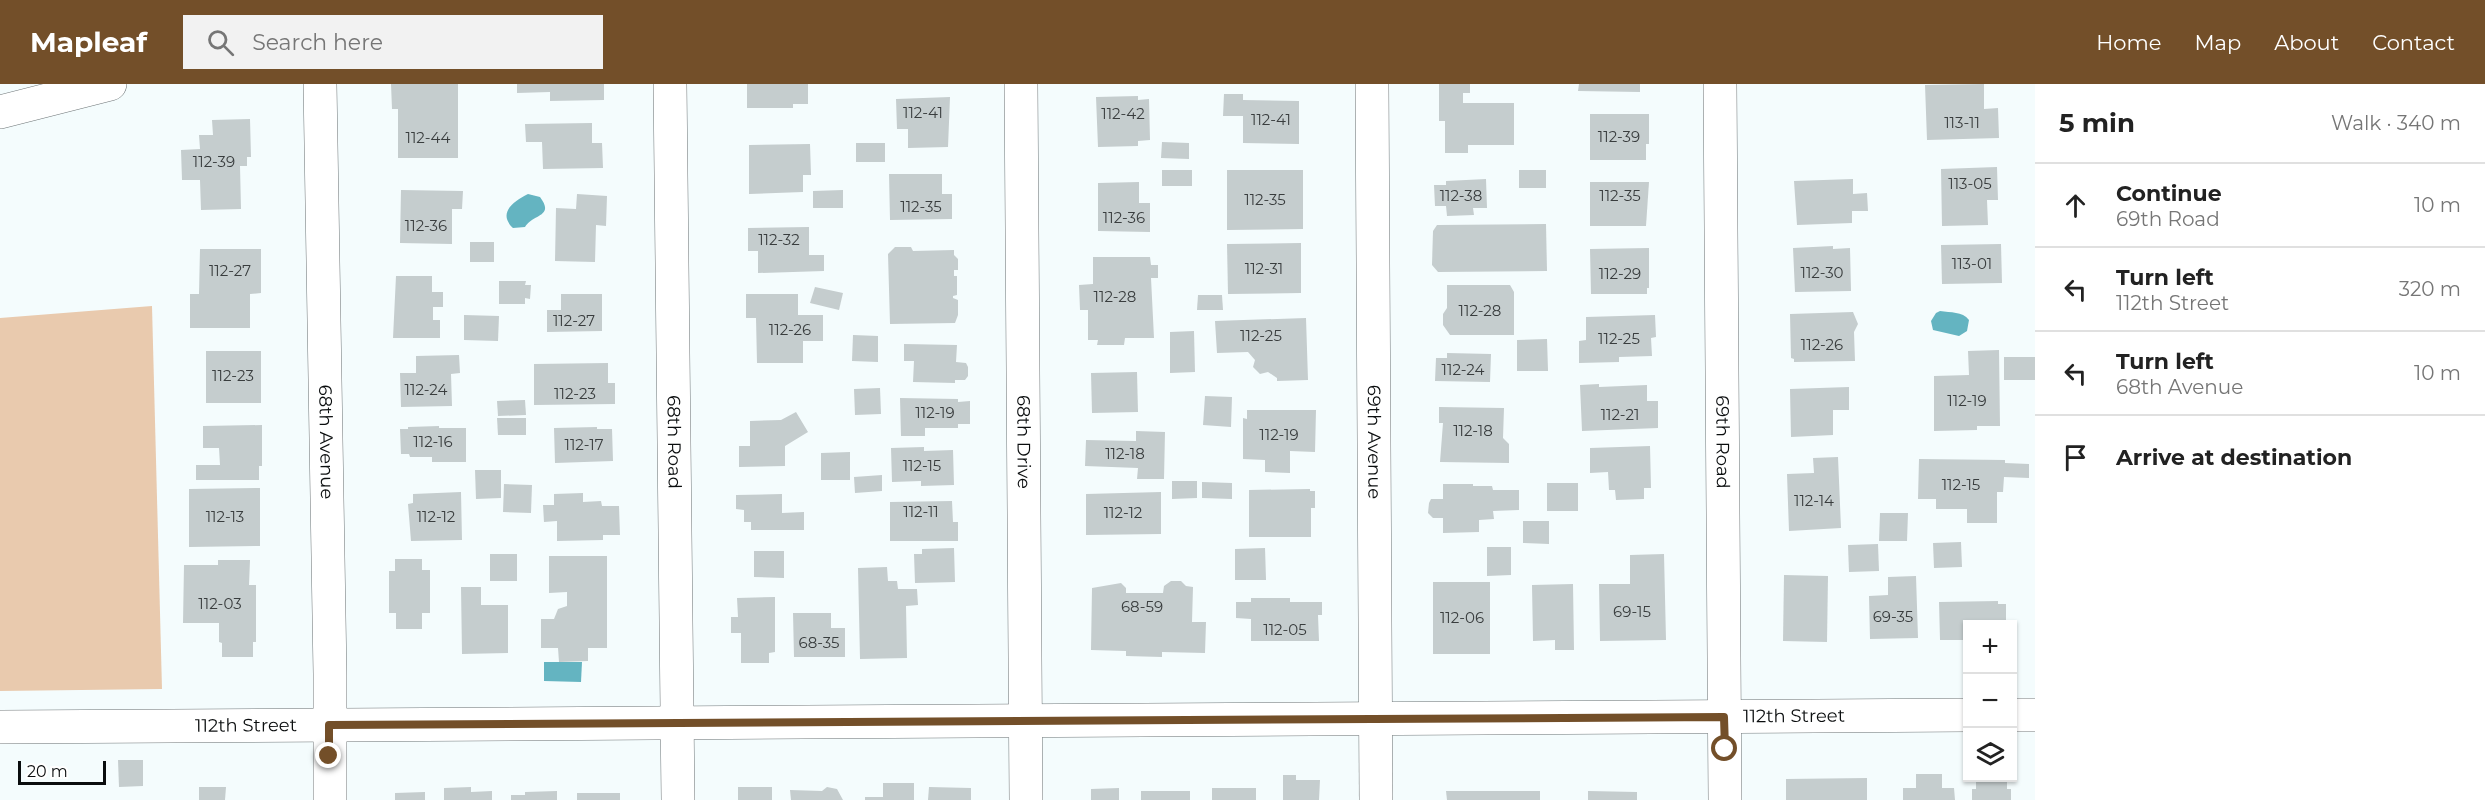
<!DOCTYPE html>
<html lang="en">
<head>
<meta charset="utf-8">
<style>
	body { margin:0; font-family:Montserrat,sans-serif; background:#f2f2f2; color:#222 }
	.controls { position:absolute; right:18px; bottom:18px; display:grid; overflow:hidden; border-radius:0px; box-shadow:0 2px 4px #0004 }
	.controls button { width:54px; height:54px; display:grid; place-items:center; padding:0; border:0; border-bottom:2px solid #e0e0e0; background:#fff; color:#222; font:30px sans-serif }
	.scale { position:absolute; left:18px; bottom:15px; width:88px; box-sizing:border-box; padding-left:6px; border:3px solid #0a0d0e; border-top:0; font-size:16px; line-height:21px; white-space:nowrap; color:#0a0d0e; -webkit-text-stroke:4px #fff; paint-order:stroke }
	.stop { position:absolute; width:18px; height:18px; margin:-14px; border:4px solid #734f29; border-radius:50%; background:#fff }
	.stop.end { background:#734f29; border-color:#fff; box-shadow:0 2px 6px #0008 }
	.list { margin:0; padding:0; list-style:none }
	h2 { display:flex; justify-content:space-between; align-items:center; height:78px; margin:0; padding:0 24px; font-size:26px }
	h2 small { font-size:20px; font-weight:400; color:#767676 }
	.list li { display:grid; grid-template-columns:39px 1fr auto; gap:18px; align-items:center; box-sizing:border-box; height:84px; padding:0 24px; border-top:2px solid #e0e0e0 }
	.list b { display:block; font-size:22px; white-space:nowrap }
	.list p { margin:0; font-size:20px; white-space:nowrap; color:#767676 }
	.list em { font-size:20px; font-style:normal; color:#767676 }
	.icon { flex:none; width:33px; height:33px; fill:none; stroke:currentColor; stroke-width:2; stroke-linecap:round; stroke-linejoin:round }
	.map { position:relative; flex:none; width:2035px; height:716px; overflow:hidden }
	header { display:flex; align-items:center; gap:36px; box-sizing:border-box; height:84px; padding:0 30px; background:#734f29; color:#fff }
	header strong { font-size:28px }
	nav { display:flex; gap:33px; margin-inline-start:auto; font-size:21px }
	.search { width:420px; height:54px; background:#f2f2f2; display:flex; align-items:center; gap:15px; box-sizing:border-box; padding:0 21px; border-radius:0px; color:#767676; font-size:22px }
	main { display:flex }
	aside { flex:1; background:#fff }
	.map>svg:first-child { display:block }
	.green { fill:#e9caae }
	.water { fill:#64b4c1 }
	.building { fill:#c5cdce }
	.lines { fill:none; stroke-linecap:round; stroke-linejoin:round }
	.minor-casing { stroke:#6e7577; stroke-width:34 }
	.minor { stroke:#fff; stroke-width:33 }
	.route { stroke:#734f29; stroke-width:8 }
	.labels { text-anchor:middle; stroke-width:4.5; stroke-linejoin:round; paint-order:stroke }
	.number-label { font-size:15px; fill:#393d3e }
	.street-label { font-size:18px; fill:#0a0d0e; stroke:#fff }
</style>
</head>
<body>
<header>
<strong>Mapleaf</strong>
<div class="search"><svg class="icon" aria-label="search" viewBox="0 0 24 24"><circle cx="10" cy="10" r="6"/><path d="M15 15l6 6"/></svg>Search here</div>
<nav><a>Home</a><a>Map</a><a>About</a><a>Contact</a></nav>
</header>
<main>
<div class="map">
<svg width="2035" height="716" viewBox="0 0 2035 716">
	<rect width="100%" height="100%" fill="#f4fcfd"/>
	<path class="green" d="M152,222L162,605L0,607V234Z"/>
	<g class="water">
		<path d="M528,110L540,113C555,133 533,130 525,143L513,144C497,129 514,117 528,110Z"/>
		<path d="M1940,227C1951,229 1962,227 1969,236L1967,247L1959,252L1933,246L1931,237L1936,229Z"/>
		<path d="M544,578H582L581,598L544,597Z"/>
	</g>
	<g class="building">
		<path d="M391,0H458V74H398V25H392Z"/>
		<path d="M517,0H604V16L550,17V8L517,9Z"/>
		<path d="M747,0H808V20H793V24H747Z"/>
		<path d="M1439,0H1470V9H1463V19H1514V61H1468V69H1445V37H1439Z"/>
		<path d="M1579,0H1640V8L1578,7Z"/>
		<path d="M1984,0V25L1998,24L1999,54L1927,56L1925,1Z"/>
		<path d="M1224,10H1243V16L1299,17V60L1243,59V32H1223Z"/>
		<path d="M1138,12V16L1149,15L1150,56L1138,57V62L1098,63L1096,13Z"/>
		<path d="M950,13L948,63L908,64V45H897L896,15Z"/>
		<path d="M1590,30H1649V60H1646V76H1590Z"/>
		<path d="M250,35L251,73H247V82H240L241,125L201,126L200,96H182L181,66L200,65L199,51H213L212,36Z"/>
		<path d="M592,39V59H602L603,84L543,85L542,58H526L525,40Z"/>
		<path d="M1162,58L1189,59V75L1161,74Z"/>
		<rect x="856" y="59" width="29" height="19"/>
		<path d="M810,60L811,91H803V108L749,110V61Z"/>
		<path d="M1997,83L1998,116H1987L1988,141L1942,142L1941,85Z"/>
		<rect x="1162" y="86" width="30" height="16"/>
		<path d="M1227,86H1303V145L1227,146Z"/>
		<rect x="1519" y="86" width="27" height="18"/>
		<path d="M889,90H942V110H952V135L890,136Z"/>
		<path d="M1486,95L1487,124H1473L1474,131L1447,132L1446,122H1435L1434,101H1446V97Z"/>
		<path d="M1853,95V110L1867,109L1868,127H1852V139L1797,141L1794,97Z"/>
		<path d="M1139,98V119H1150V148L1098,147V99Z"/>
		<path d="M1590,98H1649L1646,142H1590Z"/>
		<path d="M401,106L463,107L462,125H452V160L400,159Z"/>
		<path d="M843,106V124H813V107Z"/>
		<path d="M577,110L607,112L606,142L596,141L595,178L555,177L556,124L576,125Z"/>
		<path d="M1546,140L1547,187L1438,188L1432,181L1433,147L1437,141Z"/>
		<path d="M809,143V171H824V187L758,189V167H748V144Z"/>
		<rect x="470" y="158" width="24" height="20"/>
		<path d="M1301,159V209L1228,210L1227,160Z"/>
		<path d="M2001,160L2002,199L1942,200L1941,161Z"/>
		<path d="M1833,162V165L1850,164L1851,207L1795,208L1793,164Z"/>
		<path d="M895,163H911L913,167L954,166V171L958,175V186H954V192H957V211L953,212V214L958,216V231L955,239L890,240L888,170Z"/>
		<path d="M1649,164V204H1647V210H1591L1590,165Z"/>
		<path d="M200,165H261V209L250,210V244H190V210H199Z"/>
		<path d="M1093,173H1150L1151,181H1158V194H1151L1154,254H1125L1124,261H1097L1098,256H1088V226H1080L1079,201L1093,200Z"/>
		<path d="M396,192H432V208H443V223H433V236H440V254H393Z"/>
		<path d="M499,197H526L525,201H531L530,215L525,214V220H499Z"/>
		<path d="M1447,201H1510L1514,208V251H1450L1443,241V230L1447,224Z"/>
		<path d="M815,203L843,209L839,226L810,219Z"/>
		<path d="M561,210H602V247L547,248V226H561Z"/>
		<path d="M746,210H798V231H823V257H803V279H757L756,234H746Z"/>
		<path d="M1198,211H1222L1223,226H1197Z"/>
		<path d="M1853,228L1858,240L1854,248L1855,277L1794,278V275L1791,274L1790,230Z"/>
		<path d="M464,231L499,232L498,257L464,256Z"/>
		<path d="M1655,231L1656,253L1651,254L1652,272L1619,273V278L1579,279V257L1586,256V233Z"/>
		<path d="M1306,234L1308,296L1277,297V294L1268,288L1260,290L1253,283L1255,276L1248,268L1217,269L1215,237Z"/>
		<path d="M1194,247L1195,288L1170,289V248Z"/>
		<path d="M853,251L878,252V278L852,277Z"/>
		<path d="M1547,255L1548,287H1517V256Z"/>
		<path d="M904,260L957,261L956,278L966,279L968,283V292L965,296H955V299L913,298L914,277H904Z"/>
		<path d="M1999,266L2000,342H1977V346L1934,347V292L1969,291L1968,267Z"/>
		<rect x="206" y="267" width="55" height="52"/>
		<path d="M1447,269L1491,270L1490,298L1435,297L1436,274H1447Z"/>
		<path d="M459,271L460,289L451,290L452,322L401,323L400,289H416V272Z"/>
		<rect x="2004" y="273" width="31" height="23"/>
		<path d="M608,279V299H615V320L534,321V280Z"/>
		<path d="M1137,288L1138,328L1092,329L1091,289Z"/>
		<path d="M1599,300V303L1647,301V317H1658V344L1582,347L1580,301Z"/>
		<path d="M1849,303V326H1833V351L1791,353L1790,305Z"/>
		<path d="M880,304L881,330L855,331L854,305Z"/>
		<path d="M1205,312L1232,313L1231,343L1203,341Z"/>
		<path d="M900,314L958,315V318L970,317V340H958V344H925V352H901Z"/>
		<path d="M525,316L526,331L498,332L497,317Z"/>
		<path d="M1439,323L1504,324L1503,354L1509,360V379L1440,378L1443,339H1439Z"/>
		<path d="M1247,326H1316L1315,368L1290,367V389L1265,388V376L1243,375V334L1247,335Z"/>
		<path d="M796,328L808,348L785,362V382L739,383V362H750V337L781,336Z"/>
		<path d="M497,334H526V351H498Z"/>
		<path d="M262,341V382H259V396H196V381H220L219,364H203V342Z"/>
		<path d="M439,342V344H466V378H432V373H410L409,370H401L400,345H408V343Z"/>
		<path d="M597,343V345H612L613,377L555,379L554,344Z"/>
		<path d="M1136,347L1165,348L1164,395H1137L1138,384L1085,382L1086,356L1136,357Z"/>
		<path d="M1650,362L1651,404H1644V415L1616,416L1615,406H1609L1608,388L1590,389V364Z"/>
		<path d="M924,363V367L953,366L954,401L921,402V397L892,398L891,364Z"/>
		<path d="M850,368V396H821V369Z"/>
		<path d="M1838,373L1841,444L1789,447L1787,390L1814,389L1813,374Z"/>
		<path d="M1919,375L2005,376V379L2029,380V394L2004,393L2003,408H1997V439H1967V425H1936V415H1918Z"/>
		<path d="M475,386H501V414L476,415Z"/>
		<path d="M882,391V407L855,409L854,393Z"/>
		<path d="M1172,397H1197V414L1172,415Z"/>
		<path d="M1202,398L1232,399V415L1202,414Z"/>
		<rect x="1547" y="399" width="31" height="28"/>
		<path d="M504,400L532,401L531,429L503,428Z"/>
		<path d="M1443,400H1473V402H1492L1493,406H1519V426L1493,427L1494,435L1479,436V448L1443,449V434H1433L1428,429L1429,419L1431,415H1443Z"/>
		<path d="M260,404V462L189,463V405Z"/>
		<path d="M1310,405V407H1315V424H1311V453H1249V406Z"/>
		<path d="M461,408L462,456L411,457L408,420L413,419V410Z"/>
		<path d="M1161,408V450L1086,451V410Z"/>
		<path d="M583,409V418L601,417L602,422H619L620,451H603V456L557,457V437L544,438L543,421H554V410Z"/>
		<path d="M782,410V429L804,428V446H751V438H744V426L736,425V411Z"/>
		<path d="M952,417L953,438H958V457H890V418Z"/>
		<path d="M1880,429H1908L1907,457H1879Z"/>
		<path d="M1523,437H1549V460L1523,459Z"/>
		<path d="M1961,458L1962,483L1934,484L1933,459Z"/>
		<path d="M1878,460L1879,487L1849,488L1848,461Z"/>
		<path d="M1487,463H1511V491L1487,492Z"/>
		<path d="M954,464L955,498L915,499L914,470H922V465Z"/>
		<path d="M1265,464L1266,496H1235V465Z"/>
		<path d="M754,467H784V494L754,493Z"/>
		<rect x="490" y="470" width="27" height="27"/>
		<path d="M1664,470L1666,556L1600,557L1599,500H1630V471Z"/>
		<path d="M549,472H607V564H588V577L559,578L558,564H541V535H554L558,525L567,522V508L549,509Z"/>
		<path d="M395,475H422V486H430V529H422V545H396V529H389V487H395Z"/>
		<path d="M218,476H250L249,501H256V558H253V573H222V559L219,558V539H183L184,481H218Z"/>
		<path d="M887,483L888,497H897L898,505H917L918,521L906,522L907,574L860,575L858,484Z"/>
		<path d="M1784,491L1828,492L1827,558L1783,557Z"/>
		<path d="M1916,492L1918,554L1870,555L1869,512L1888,511V493Z"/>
		<path d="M1171,497H1181L1186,502L1193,503L1192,538H1206L1205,569L1162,568V573L1126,572V567L1091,566L1092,504L1121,499L1126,504V509H1163L1164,502Z"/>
		<rect x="1433" y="498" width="57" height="72"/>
		<path d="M1573,500L1574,566H1555V556L1533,557L1532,501Z"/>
		<path d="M461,503H481V521H508V569L462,570Z"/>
		<path d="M775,513V568L769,569V579H741V549H731V533H738L737,514Z"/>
		<path d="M1251,514H1290V518H1322V531H1318L1319,557H1251V535L1236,534V518H1251Z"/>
		<path d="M1998,517V520H2006V540H1968V556H1940L1939,518Z"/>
		<path d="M793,529H831V544H845V573H794Z"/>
		<path d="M118,676H143V702L119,703Z"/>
		<path d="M1916,690H1942V704H1954L1955,716H1903V704H1916Z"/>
		<path d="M1283,691H1296V696H1320L1319,716H1283Z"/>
		<path d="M1867,694V716H1786V695Z"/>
		<path d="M1976,694H2007V705H2011V716H1972V705H1976Z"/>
		<path d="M883,699H914V716H865V713H883Z"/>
		<path d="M199,703H226L225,716H199Z"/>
		<path d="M471,703V708L492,707V716H444V704Z"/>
		<rect x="738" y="703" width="34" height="13"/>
		<path d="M827,703L837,705L843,716H791L790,706L822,707Z"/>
		<path d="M929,703L971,704V716H928Z"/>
		<path d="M1119,704V716H1091V705Z"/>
		<rect x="1212" y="704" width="44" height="12"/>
		<path d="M557,707V716H511V711H525V708Z"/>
		<rect x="1141" y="707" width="49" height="9"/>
		<path d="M1446,707H1540V716H1447Z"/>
		<path d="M1588,707L1637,708V716H1588Z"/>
		<path d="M425,708V716H395V709Z"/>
		<rect x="577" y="709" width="43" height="7"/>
	</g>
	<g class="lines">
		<defs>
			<g id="minor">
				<path id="s1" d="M320,0L330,590V716"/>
				<path id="s2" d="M670,0L678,716"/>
				<path id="s3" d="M1021,0L1026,716"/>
				<path id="s4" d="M1372,0L1376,716"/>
				<path id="s5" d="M1720,0L1725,716"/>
				<path d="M0,28L110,0"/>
				<path d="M2012,631H2035"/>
				<path id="s6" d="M0,643L1968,631"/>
			</g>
		</defs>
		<use href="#minor" class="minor-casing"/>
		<use href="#minor" class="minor"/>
	</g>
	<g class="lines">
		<path class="route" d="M329,672V641L1724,633L1725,665"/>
	</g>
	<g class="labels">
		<g class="number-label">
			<text x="923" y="34">112-41</text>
			<text x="1123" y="35">112-42</text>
			<text x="1271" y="41">112-41</text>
			<text x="1962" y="44">113-11</text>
			<text x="1619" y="58">112-39</text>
			<text x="428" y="59">112-44</text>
			<text x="214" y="83">112-39</text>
			<text x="1970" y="105">113-05</text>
			<text x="1461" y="117">112-38</text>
			<text x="1620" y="117">112-35</text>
			<text x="1265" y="121">112-35</text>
			<text x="921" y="128">112-35</text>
			<text x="1124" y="139">112-36</text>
			<text x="426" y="147">112-36</text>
			<text x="779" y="161">112-32</text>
			<text x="1972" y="185">113-01</text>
			<text x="1264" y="190">112-31</text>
			<text x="230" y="192">112-27</text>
			<text x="1822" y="194">112-30</text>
			<text x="1620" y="195">112-29</text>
			<text x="1115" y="218">112-28</text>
			<text x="1480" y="232">112-28</text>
			<text x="574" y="242">112-27</text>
			<text x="790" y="251">112-26</text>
			<text x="1261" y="257">112-25</text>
			<text x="1619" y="260">112-25</text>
			<text x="1822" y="266">112-26</text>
			<text x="1463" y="291">112-24</text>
			<text x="233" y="297">112-23</text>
			<text x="426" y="311">112-24</text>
			<text x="575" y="315">112-23</text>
			<text x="1967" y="322">112-19</text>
			<text x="935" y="334">112-19</text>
			<text x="1620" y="336">112-21</text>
			<text x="1473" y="352">112-18</text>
			<text x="1279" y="356">112-19</text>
			<text x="433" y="363">112-16</text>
			<text x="584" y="366">112-17</text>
			<text x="1125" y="375">112-18</text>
			<text x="922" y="387">112-15</text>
			<text x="1961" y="406">112-15</text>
			<text x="1814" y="422">112-14</text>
			<text x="921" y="433">112-11</text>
			<text x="1123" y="434">112-12</text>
			<text x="225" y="438">112-13</text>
			<text x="436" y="438">112-12</text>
			<text x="220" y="525">112-03</text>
			<text x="1142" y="528">68-59</text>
			<text x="1632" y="533">69-15</text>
			<text x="1893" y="538">69-35</text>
			<text x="1462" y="539">112-06</text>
			<text x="1285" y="551">112-05</text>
			<text x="819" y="564">68-35</text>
		</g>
		<g class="street-label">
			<text dy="6" stroke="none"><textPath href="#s1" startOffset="358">68th Avenue</textPath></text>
			<text dy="6" stroke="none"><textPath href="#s2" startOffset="358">68th Road</textPath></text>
			<text dy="6" stroke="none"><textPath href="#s3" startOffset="358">68th Drive</textPath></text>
			<text dy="6" stroke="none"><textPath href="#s4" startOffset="358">69th Avenue</textPath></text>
			<text dy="6" stroke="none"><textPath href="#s5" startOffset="358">69th Road</textPath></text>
			<text dy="6" stroke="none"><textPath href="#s6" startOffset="1794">112th Street</textPath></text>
			<text dy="6" stroke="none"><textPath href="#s6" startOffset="246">112th Street</textPath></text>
		</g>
	</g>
</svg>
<div class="controls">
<button>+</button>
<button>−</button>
<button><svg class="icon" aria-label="layers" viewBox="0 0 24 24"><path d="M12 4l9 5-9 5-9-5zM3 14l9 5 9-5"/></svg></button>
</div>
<div class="scale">20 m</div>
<div class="stop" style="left:1725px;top:665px"></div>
<div class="stop end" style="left:329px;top:672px"></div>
</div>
<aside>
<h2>5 min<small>Walk · 340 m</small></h2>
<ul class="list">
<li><svg class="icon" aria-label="ahead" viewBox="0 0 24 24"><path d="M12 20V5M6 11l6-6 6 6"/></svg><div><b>Continue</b><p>69th Road</p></div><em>10 m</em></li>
<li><svg class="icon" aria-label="left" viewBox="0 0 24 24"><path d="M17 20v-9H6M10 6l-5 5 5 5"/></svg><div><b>Turn left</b><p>112th Street</p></div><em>320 m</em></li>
<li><svg class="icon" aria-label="left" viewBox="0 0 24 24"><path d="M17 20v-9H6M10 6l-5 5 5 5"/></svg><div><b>Turn left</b><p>68th Avenue</p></div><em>10 m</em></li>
<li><svg class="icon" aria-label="arrive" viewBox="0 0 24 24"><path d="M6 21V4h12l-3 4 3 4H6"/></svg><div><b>Arrive at destination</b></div></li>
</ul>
</aside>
</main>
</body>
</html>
